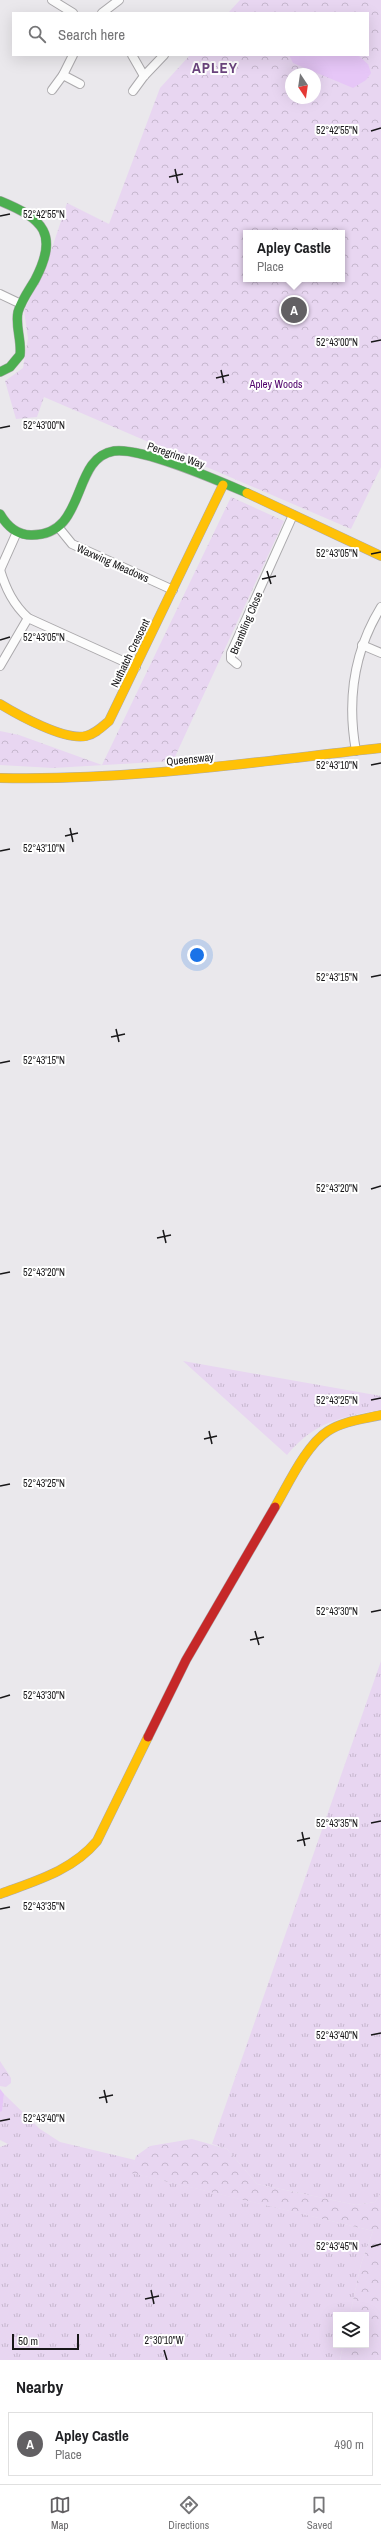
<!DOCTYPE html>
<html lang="en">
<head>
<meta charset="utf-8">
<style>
	body { margin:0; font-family:"Archivo Narrow",sans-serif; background:#f2f2f2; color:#202124 }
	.controls { position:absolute; right:12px; bottom:12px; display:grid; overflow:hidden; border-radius:0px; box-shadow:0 4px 16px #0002 }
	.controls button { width:36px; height:36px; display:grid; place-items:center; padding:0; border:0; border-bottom:1px solid #e0e0e0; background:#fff; color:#202124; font:20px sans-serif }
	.compass { position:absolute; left:285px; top:68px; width:36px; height:36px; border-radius:50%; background:#fff; box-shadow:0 4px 16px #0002; rotate:167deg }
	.scale { position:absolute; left:12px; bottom:10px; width:67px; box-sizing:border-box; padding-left:4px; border:2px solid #181719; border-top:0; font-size:11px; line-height:14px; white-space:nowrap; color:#181719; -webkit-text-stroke:3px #fff; paint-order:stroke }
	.you { position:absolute; left:197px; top:955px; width:14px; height:14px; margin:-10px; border:3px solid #fff; border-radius:50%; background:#1a73e8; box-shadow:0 0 0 6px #1a73e833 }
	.badge { display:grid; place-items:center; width:26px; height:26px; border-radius:50%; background:#626063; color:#fff; font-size:13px; font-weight:700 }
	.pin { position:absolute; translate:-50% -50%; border:2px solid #fff; box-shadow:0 1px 4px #0006 }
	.popup { position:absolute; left:243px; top:230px; width:102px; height:52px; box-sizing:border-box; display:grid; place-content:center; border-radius:0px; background:#fff; filter:drop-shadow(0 1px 3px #0005); font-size:13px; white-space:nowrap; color:#757577 }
	.popup b { font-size:15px; color:#202124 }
	.popup::after { content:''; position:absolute; left:50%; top:100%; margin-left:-8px; border:8px solid transparent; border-top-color:#fff }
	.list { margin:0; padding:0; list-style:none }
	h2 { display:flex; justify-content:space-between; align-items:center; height:52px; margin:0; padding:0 16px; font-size:17px }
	h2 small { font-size:13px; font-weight:400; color:#757577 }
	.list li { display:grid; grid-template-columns:26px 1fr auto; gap:12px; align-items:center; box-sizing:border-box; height:64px; margin:0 8px 8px; padding:0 8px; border:1px solid #e0e0e0; border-radius:0px }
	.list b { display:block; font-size:15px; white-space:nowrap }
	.list p { margin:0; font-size:13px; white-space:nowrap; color:#757577 }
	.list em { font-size:13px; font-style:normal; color:#757577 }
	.icon { flex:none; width:22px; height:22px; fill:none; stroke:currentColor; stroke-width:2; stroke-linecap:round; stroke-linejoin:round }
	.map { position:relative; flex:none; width:381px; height:2360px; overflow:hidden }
	.search { position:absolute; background:#fff; box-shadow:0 4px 16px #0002; left:12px; right:12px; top:12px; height:44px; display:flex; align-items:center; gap:10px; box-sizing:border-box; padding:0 14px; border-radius:0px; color:#757577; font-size:15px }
	.sheet { height:124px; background:#fff }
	nav { display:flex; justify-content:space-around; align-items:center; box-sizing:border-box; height:56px; border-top:1px solid #e0e0e0; background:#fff; font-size:11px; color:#757577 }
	nav a { display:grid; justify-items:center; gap:2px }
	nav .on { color:#626063 }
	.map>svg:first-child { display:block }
	.grass { fill:url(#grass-tufts) }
	.forest { fill:url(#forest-crowns); fill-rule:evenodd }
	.water { fill:#e6c6f7 }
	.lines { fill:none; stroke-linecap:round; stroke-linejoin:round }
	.street-casing { stroke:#aba9ac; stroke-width:10 }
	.fast-casing { stroke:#aba9ac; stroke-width:10 }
	.slow-casing { stroke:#aba9ac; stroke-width:10 }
	.jam-casing { stroke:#aba9ac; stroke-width:10 }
	.street { stroke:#fcfcfc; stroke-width:8 }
	.fast { stroke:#4caf50; stroke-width:9 }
	.slow { stroke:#ffc107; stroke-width:9 }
	.jam { stroke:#c62828; stroke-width:9 }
	.ticks { fill:none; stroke:#181719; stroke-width:1.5 }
	.labels { text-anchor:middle; stroke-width:4; stroke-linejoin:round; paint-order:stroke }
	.park-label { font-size:11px; fill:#51036c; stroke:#fff }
	.street-label { font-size:11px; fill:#181719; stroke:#fff }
	.district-label { font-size:15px; font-weight:bold; letter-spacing:1px; fill:#6b447e; stroke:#fff }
	.ticks-label { font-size:10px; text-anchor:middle; fill:#181719; stroke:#fff; stroke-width:4; stroke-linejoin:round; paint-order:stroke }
</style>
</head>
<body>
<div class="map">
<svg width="381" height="2360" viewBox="0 0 381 2360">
	<defs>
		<pattern id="grass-tufts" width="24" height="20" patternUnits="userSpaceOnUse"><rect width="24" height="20" fill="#e8d6f1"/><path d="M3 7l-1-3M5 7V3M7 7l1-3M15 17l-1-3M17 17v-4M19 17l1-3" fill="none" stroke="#c6b7ce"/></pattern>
		<pattern id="forest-crowns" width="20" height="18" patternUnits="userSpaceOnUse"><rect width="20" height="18" fill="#e8d6f1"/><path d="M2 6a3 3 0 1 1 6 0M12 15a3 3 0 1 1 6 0" fill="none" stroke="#c6b7ce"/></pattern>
	</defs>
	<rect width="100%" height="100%" fill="#eae8ec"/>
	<g class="grass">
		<path d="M183,1361L381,1396V1410C342,1416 313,1423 287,1455Z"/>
		<path d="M381,1661V2193L375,2202L356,2205L257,2184L227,2149L212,2144Z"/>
		<path d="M4,2094L40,2129L60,2142L135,2160L132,2173L373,2231L361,2264L350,2315H336V2345H343L340,2360H0V2147L8,2144L0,2140V2112L2,2110Z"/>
	</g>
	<g class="forest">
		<path d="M240,0H381V467L351,529L44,397L37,417L16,419L5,381L23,368L28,338L24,311L46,266L67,203L109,224L160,88L190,55H289L368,64L358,55H368V13H228ZM291,74H315V98H291ZM246,233H342V279H246Z"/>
		<path d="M231,497L284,521L173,761L53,768L0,765V731L19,735L102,765Z"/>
		<path d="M0,2061L11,2078V2083L6,2087L0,2086Z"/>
		<path d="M192,2139L227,2149L257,2184L356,2205L375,2202L381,2193V2360H340L343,2345H366V2315H350L361,2264L373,2231L131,2173L136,2156L150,2146Z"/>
	</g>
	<g class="water">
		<path d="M289,55H358L368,64L371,73L366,80L353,88L293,63Z"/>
		<path d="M0,2089L4,2094L2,2111L0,2112Z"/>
	</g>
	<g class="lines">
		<defs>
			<g id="street">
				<path d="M52,0L73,13"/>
				<path d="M102,13L119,0"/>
				<path d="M132,55L144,76"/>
				<path d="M63,75L80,84"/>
				<path d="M52,90L63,75L73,55"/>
				<path d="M133,91L144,76L164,55"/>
				<path d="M0,294L21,304"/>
				<path d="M59,528L72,544L173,590"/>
				<path d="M0,570C6,589 13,604 28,618L136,667"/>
				<path d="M0,570L17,532"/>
				<path d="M362,645L381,653"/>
				<path d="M237,664L231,659V653L293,515"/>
				<path d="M0,666L28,618"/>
				<path d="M356,751C347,701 354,651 381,607"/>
			</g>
			<g id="fast">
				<path d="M0,201C44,219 59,234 35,280C29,290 21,301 18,312C15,326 22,341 20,355L10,367L0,372"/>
				<path d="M0,514C7,526 17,535 31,535C88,536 70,458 114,451C142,447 219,481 247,493"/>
			</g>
			<g id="slow">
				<path d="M247,493L381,556"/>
				<path d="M0,704C18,715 65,741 86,736C95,734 102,727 109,721L223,485"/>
				<path d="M0,778C128,781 254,762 381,748"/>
				<path d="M275,1507C288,1485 306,1445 328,1431C343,1421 364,1419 381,1415"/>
				<path d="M0,1894C35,1881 72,1871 97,1841L148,1737"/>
			</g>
			<path id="jam" d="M148,1737L186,1660L275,1507"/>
		</defs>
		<use href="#street" class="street-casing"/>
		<use href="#fast" class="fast-casing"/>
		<use href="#slow" class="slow-casing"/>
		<use href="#jam" class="jam-casing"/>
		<use href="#street" class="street"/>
		<use href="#fast" class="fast"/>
		<use href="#slow" class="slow"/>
		<use href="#jam" class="jam"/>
	</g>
	<path class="ticks" d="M371,131L381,128M175,169L178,183M169,177L183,174M0,216L10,214M371,342L381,340M221,370L224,383M216,378L229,375M0,428L10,426M371,554L381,552M267,571L271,584M262,579L276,576M0,640L10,637M371,765L381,763M70,828L73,842M65,836L78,833M0,851L10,849M371,977L381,975M116,1029L119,1042M111,1037L125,1034M0,1063L10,1061M371,1189L381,1186M163,1230L166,1243M157,1238L171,1235M0,1274L10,1272M371,1400L381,1398M209,1431L212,1444M204,1439L217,1436M0,1486L10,1484M371,1612L381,1610M255,1631L259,1645M250,1640L264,1637M0,1698L10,1695M371,1823L381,1821M302,1832L305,1846M297,1841L310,1838M0,1909L10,1907M371,2035L381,2033M104,2090L107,2103M99,2098L113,2095M0,2121L10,2119M371,2247L381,2244M151,2290L154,2304M145,2299L159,2296M164,2350L167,2360"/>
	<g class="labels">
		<g class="park-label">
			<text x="276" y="388">Apley Woods</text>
		</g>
		<g class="street-label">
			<text transform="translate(176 455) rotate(19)" y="4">Peregrine Way</text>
			<text transform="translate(113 563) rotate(24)" y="4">Waxwing Meadows</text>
			<text transform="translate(246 623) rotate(-67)" y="4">Brambling Close</text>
			<text transform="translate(130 653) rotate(-64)" y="4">Nuthatch Crescent</text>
			<text transform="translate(190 759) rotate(-6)" y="4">Queensway</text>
		</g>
		<g class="district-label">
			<text x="215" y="73">APLEY</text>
		</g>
	</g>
	<g class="ticks-label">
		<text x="337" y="134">52°42'55"N</text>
		<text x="44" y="218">52°42'55"N</text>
		<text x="337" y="346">52°43'00"N</text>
		<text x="44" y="429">52°43'00"N</text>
		<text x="337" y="557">52°43'05"N</text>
		<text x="44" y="641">52°43'05"N</text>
		<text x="337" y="769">52°43'10"N</text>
		<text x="44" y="852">52°43'10"N</text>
		<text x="337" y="981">52°43'15"N</text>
		<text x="44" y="1064">52°43'15"N</text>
		<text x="337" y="1192">52°43'20"N</text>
		<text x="44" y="1276">52°43'20"N</text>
		<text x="337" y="1404">52°43'25"N</text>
		<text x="44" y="1487">52°43'25"N</text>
		<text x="337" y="1615">52°43'30"N</text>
		<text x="44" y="1699">52°43'30"N</text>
		<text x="337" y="1827">52°43'35"N</text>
		<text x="44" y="1910">52°43'35"N</text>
		<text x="337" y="2039">52°43'40"N</text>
		<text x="44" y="2122">52°43'40"N</text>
		<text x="337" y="2250">52°43'45"N</text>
		<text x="164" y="2344">2°30'10"W</text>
	</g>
</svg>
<div class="controls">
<button><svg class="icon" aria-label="layers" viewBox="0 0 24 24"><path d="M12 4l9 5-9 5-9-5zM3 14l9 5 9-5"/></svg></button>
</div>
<svg class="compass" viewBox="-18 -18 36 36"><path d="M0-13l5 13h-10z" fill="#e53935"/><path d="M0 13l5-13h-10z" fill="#757577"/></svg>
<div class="scale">50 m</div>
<div class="you"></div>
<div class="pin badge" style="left:294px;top:310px">A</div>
<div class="popup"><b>Apley Castle</b>Place</div>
<div class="search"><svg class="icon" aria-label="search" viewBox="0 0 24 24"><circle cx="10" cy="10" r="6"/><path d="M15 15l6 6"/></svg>Search here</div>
</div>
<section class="sheet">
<h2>Nearby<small></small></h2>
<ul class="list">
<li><span class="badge">A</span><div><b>Apley Castle</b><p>Place</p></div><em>490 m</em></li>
</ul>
</section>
<nav>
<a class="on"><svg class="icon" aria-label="map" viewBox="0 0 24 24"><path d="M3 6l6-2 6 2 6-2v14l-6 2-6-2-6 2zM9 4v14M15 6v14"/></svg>Map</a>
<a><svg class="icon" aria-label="directions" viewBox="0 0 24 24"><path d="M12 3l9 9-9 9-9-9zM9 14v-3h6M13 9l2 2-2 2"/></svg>Directions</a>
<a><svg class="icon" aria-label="saved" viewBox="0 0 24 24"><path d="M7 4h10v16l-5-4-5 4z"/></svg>Saved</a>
</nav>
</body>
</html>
